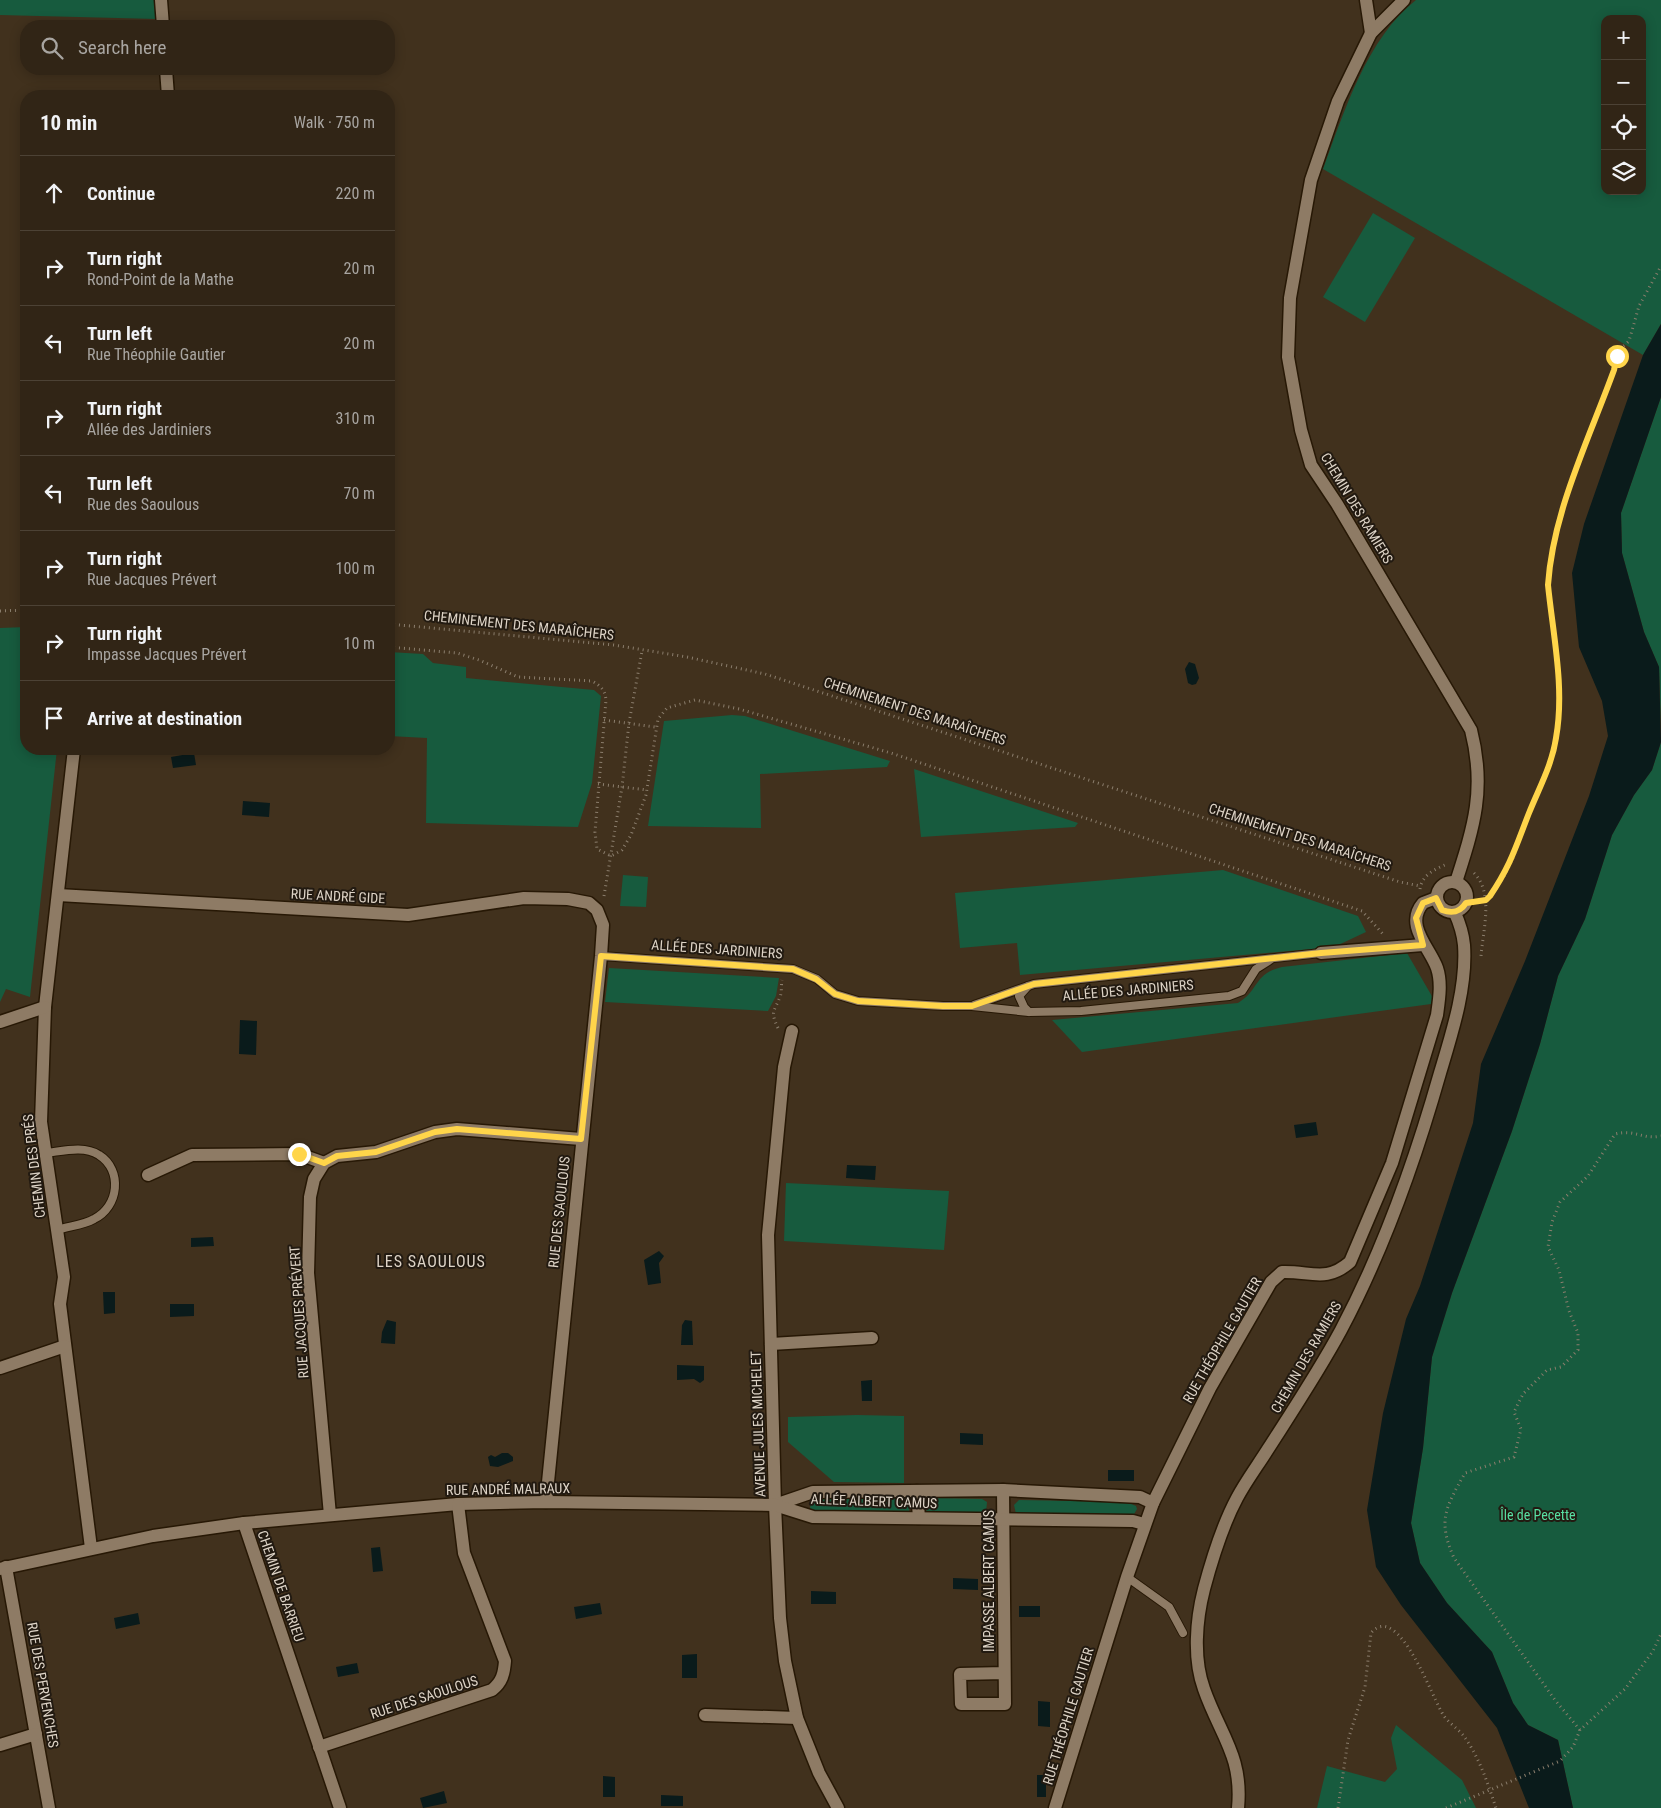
<!DOCTYPE html>
<html lang="en">
<head>
<meta charset="utf-8">
<style>
	body { margin:0; font-family:"Roboto Condensed",sans-serif; background:#392d1f; color:#f1f3f6 }
	.controls { position:absolute; right:15px; top:15px; display:grid; overflow:hidden; border-radius:10px; box-shadow:0 2px 12px #0003 }
	.controls button { width:45px; height:45px; display:grid; place-items:center; padding:0; border:0; border-bottom:1px solid #4c4235; background:#312516; color:#f1f3f6; font:25px sans-serif }
	.stop { position:absolute; width:15px; height:15px; margin:-11px; border:4px solid #ffd54a; border-radius:50%; background:#fff }
	.stop.end { background:#ffd54a; border-color:#fff; box-shadow:0 1px 5px #0008 }
	.list { margin:0; padding:0; list-style:none }
	h2 { display:flex; justify-content:space-between; align-items:center; height:65px; margin:0; padding:0 20px; font-size:21px }
	h2 small { font-size:16px; font-weight:400; color:#a8a5a1 }
	.list li { display:grid; grid-template-columns:32px 1fr auto; gap:15px; align-items:center; box-sizing:border-box; height:75px; padding:0 20px; border-top:1px solid #4c4235 }
	.list b { display:block; font-size:19px; white-space:nowrap }
	.list p { margin:0; font-size:16px; white-space:nowrap; color:#a8a5a1 }
	.list em { font-size:16px; font-style:normal; color:#a8a5a1 }
	.icon { flex:none; width:28px; height:28px; fill:none; stroke:currentColor; stroke-width:2; stroke-linecap:round; stroke-linejoin:round }
	.map { position:relative; flex:none; width:1661px; height:1808px; overflow:hidden }
	.search { position:absolute; background:#312516; box-shadow:0 2px 12px #0003; left:20px; top:20px; width:375px; height:55px; display:flex; align-items:center; gap:12px; box-sizing:border-box; padding:0 18px; border-radius:20px; color:#a8a5a1; font-size:19px }
	.panel { position:absolute; background:#312516; box-shadow:0 2px 12px #0003; left:20px; top:90px; width:375px; height:665px; border-radius:20px }
	.map>svg:first-child { display:block }
	.green { fill:#175b3e; fill-rule:evenodd }
	.water { fill:#0a1b1b }
	.lines { fill:none; stroke-linecap:round; stroke-linejoin:round }
	.lane-casing { stroke:#271805; stroke-width:10 }
	.street-casing { stroke:#271805; stroke-width:15 }
	.path { stroke:#8b7e6d; stroke-width:3; stroke-dasharray:1 4; stroke-linecap:butt }
	.lane { stroke:#8e7b65; stroke-width:8 }
	.street { stroke:#8e7b65; stroke-width:12 }
	.route { stroke:#ffd54a; stroke-width:6 }
	.labels { text-anchor:middle; stroke-width:4; stroke-linejoin:round; paint-order:stroke }
	.street-label { font-size:14px; fill:#ddd3c6; stroke:#221a11 }
	.park-label { font-size:14px; fill:#58dfa2; stroke:#221a11 }
	.quarter-label { font-size:16px; letter-spacing:1px; fill:#ddd3c6; stroke:#221a11 }
</style>
</head>
<body>
<div class="map">
<svg width="1661" height="1808" viewBox="0 0 1661 1808">
	<rect width="100%" height="100%" fill="#41311d"/>
	<g class="green">
		<path d="M0,0H155L156,19L0,15Z"/>
		<path d="M1416,0H1661V324L1643,355L1323,169C1344,112 1367,38 1416,0ZM1605,19H1642V191H1605Z"/>
		<path d="M1373,213L1415,238L1365,322L1323,297Z"/>
		<path d="M1661,397V726L1659,667L1644,632L1622,553L1621,513Z"/>
		<path d="M26,627V749H57L30,997L6,989L0,1002V628Z"/>
		<path d="M389,652L423,654L433,663L466,667V678L594,690L601,696L592,783L578,827L426,823L427,738L389,736Z"/>
		<path d="M732,715L745,716L890,761L887,767L760,774L761,828L648,826L664,721Z"/>
		<path d="M1661,742V1808H1573L1558,1740L1528,1725L1513,1703L1492,1652L1447,1603L1420,1563L1411,1523L1423,1448L1432,1357L1452,1293L1512,1131L1540,1044L1558,976L1585,919L1612,835L1634,795L1652,770Z"/>
		<path d="M914,769L1078,823L1075,827L921,837Z"/>
		<path d="M1223,870L1358,916L1366,932L1334,947L1020,975L1017,943L960,948L955,893Z"/>
		<path d="M623,875L648,877L646,907L620,906Z"/>
		<path d="M1407,953L1433,998L1431,1004L1082,1052L1052,1020L1238,1003C1260,990 1253,974 1282,967Z"/>
		<path d="M609,968L779,978L776,996L768,1011L605,1002Z"/>
		<path d="M786,1183L949,1191L944,1250L784,1241Z"/>
		<path d="M857,1415L904,1416V1483L834,1482L788,1442V1417Z"/>
		<path d="M819,1497L905,1498L910,1502L909,1512L814,1511L810,1509L811,1501Z"/>
		<path d="M931,1498L982,1499L987,1502L986,1513H927L925,1503Z"/>
		<path d="M1019,1500L1127,1502L1136,1506L1137,1509L1133,1516L1016,1514L1014,1505Z"/>
		<path d="M1396,1725L1462,1780L1476,1808H1317L1327,1766L1385,1782L1397,1769L1391,1738Z"/>
	</g>
	<g class="water">
		<path d="M1661,324V397L1621,513L1622,553L1644,632L1659,667L1661,742L1652,770L1634,795L1612,835L1585,919L1558,976L1540,1044L1512,1131L1452,1293L1432,1357L1423,1448L1411,1523L1420,1563L1447,1603L1492,1652L1513,1703L1528,1725L1558,1740L1573,1808H1529L1497,1728L1401,1605L1376,1567L1367,1510L1383,1413L1406,1319L1420,1286L1473,1123L1481,1064L1525,961L1589,796L1608,736L1602,701L1579,647L1572,573L1584,524L1643,355Z"/>
		<path d="M1189,662L1195,664L1199,678L1196,684L1192,685L1188,683L1185,669Z"/>
		<path d="M194,753L196,765L173,768L171,757Z"/>
		<path d="M243,801L270,803L269,817L242,815Z"/>
		<path d="M240,1020L257,1021L256,1055L239,1054Z"/>
		<path d="M1316,1122L1318,1135L1296,1138L1294,1125Z"/>
		<path d="M847,1165L876,1166L875,1180L846,1178Z"/>
		<path d="M213,1237L214,1246L191,1247V1238Z"/>
		<path d="M659,1251L664,1256L659,1263L661,1283L648,1285L644,1260Z"/>
		<path d="M103,1292H115V1313L104,1314Z"/>
		<path d="M170,1304H194V1316L170,1317Z"/>
		<path d="M387,1320L396,1322L395,1344L381,1343L382,1332Z"/>
		<path d="M685,1320L692,1321L693,1345H681L682,1325Z"/>
		<path d="M677,1365L704,1366V1380L700,1383L694,1379L677,1380Z"/>
		<path d="M872,1380V1401H862L861,1381Z"/>
		<path d="M960,1433L983,1434V1445L960,1444Z"/>
		<path d="M502,1453H508L513,1457V1461L498,1467L490,1466L488,1457L491,1455L495,1457Z"/>
		<rect x="1108" y="1470" width="26" height="11"/>
		<path d="M380,1547L383,1571L373,1572L371,1548Z"/>
		<path d="M953,1578L978,1579V1590L953,1589Z"/>
		<path d="M811,1591L836,1592V1604H811Z"/>
		<path d="M600,1603L602,1614L576,1619L574,1607Z"/>
		<rect x="1019" y="1606" width="21" height="11"/>
		<path d="M138,1613L140,1624L116,1629L114,1618Z"/>
		<path d="M697,1654V1678H682V1655Z"/>
		<path d="M357,1663L359,1673L338,1677L336,1667Z"/>
		<path d="M1038,1701L1050,1702V1727L1038,1726Z"/>
		<rect x="1037" y="1775" width="9" height="22"/>
		<path d="M603,1776L615,1777V1797H603Z"/>
		<path d="M444,1791L447,1803L423,1808L420,1798Z"/>
		<path d="M661,1795L683,1796V1806H661Z"/>
	</g>
	<g class="lines">
		<defs>
			<g id="lane">
				<path d="M601,956L793,969L817,979L835,994L858,1001L943,1006H972L1029,1012L1081,1011L1229,996L1242,991L1256,969L1270,960"/>
				<path d="M1028,986L1019,996L1024,1007L1029,1012"/>
				<path d="M974,1005L1034,984L1321,953"/>
				<path d="M46,1153C63,1151 84,1145 99,1155C123,1170 119,1207 94,1219C84,1225 69,1226 57,1230"/>
				<path d="M1127,1577L1169,1607L1183,1633"/>
			</g>
			<g id="street">
				<path d="M161,0L163,26"/>
				<path d="M1366,0L1371,33"/>
				<path d="M1404,0L1371,33L1338,101L1311,180L1290,298L1288,357L1301,430L1311,465L1337,504L1471,730C1486,789 1474,826 1456,882"/>
				<path d="M166,69L168,96"/>
				<path d="M74,749L45,1007L41,1122L64,1277L60,1304L91,1548"/>
				<circle cx="1452" cy="897" r="15"/>
				<path d="M58,895L408,915L524,898L568,899L589,903L597,910L603,925L601,956L546,1502"/>
				<path d="M1321,953L1423,945"/>
				<path d="M0,1022L45,1007"/>
				<path d="M792,1031L784,1067L768,1235L775,1505L780,1618L785,1661L797,1718L819,1773L838,1808"/>
				<path d="M148,1175L192,1155L299,1154L324,1163"/>
				<path d="M771,1344L872,1338"/>
				<path d="M0,1368L65,1346"/>
				<path d="M1003,1490L1005,1704H961L960,1674L1004,1673"/>
				<path d="M917,1491L919,1518"/>
				<path d="M775,1505L813,1492L1003,1490L1140,1497L1153,1503"/>
				<path d="M330,1515L308,1273L310,1197L314,1179L324,1163L337,1156L376,1152L435,1132L457,1129L581,1139"/>
				<path d="M244,1523L458,1504L546,1502L775,1505L813,1517L1133,1521L1144,1524"/>
				<path d="M6,1567L49,1808"/>
				<path d="M0,1569L153,1536L244,1523L340,1808"/>
				<path d="M705,1715L797,1718"/>
				<path d="M0,1745L36,1734"/>
				<path d="M319,1747L492,1690C502,1682 504,1674 505,1661L464,1553L458,1504"/>
				<path d="M1055,1808L1127,1577L1153,1503L1210,1388L1271,1282L1282,1272C1311,1271 1326,1283 1350,1262L1392,1163L1437,1015C1439,1000 1442,983 1437,968C1430,948 1404,925 1423,903L1436,898"/>
				<path d="M1238,1808C1243,1756 1220,1735 1204,1689C1193,1659 1196,1620 1204,1589C1212,1559 1222,1526 1237,1498C1246,1481 1258,1465 1268,1449C1293,1410 1319,1371 1341,1330C1384,1249 1415,1161 1440,1073C1452,1033 1467,987 1464,945C1463,934 1459,922 1455,913"/>
			</g>
		</defs>
		<use href="#lane" class="lane-casing"/>
		<use href="#street" class="street-casing"/>
		<g class="path">
			<path d="M0,611L26,610"/>
			<path d="M389,624L614,645L687,657L765,674L1400,882L1420,886"/>
			<path d="M389,647L457,653L479,660L518,677L592,681C601,686 605,690 606,700L595,832L597,849L611,856L622,850L631,835L646,795L658,719L667,708L695,700L739,709L891,753L1362,911L1383,934"/>
			<path d="M604,720L655,727"/>
			<path d="M598,784L647,790"/>
			<path d="M1474,873C1494,893 1483,930 1481,956"/>
			<path d="M1420,889C1422,875 1435,869 1447,864"/>
			<path d="M604,896L622,787L629,723L642,651"/>
			<path d="M1466,903L1486,900C1509,877 1518,845 1528,815C1534,799 1543,783 1549,766C1570,709 1554,644 1548,585C1553,511 1589,439 1614,370L1617,352L1629,341L1639,306L1661,266"/>
			<path d="M778,1028C770,1011 774,1012 780,997C782,992 781,985 782,980"/>
			<path d="M1580,1730L1555,1700L1454,1558C1437,1520 1446,1507 1465,1473L1514,1457L1521,1429L1514,1412L1523,1394L1547,1370L1561,1367L1578,1350V1333L1569,1311L1559,1270L1548,1247L1552,1222L1560,1202L1588,1176L1615,1134C1635,1129 1643,1140 1661,1136"/>
			<path d="M1338,1808L1348,1740L1365,1687L1371,1633C1399,1600 1433,1701 1444,1716C1449,1723 1457,1728 1463,1735C1479,1756 1488,1784 1496,1808"/>
			<path d="M1446,1808L1560,1761L1573,1747L1580,1730L1625,1689L1653,1651L1661,1634"/>
		</g>
		<use href="#lane" class="lane"/>
		<use href="#street" class="street"/>
	</g>
	<g class="lines">
		<path class="route" d="M299,1154L324,1163L337,1156L376,1152L435,1132L457,1129L581,1139L601,956L793,969L816,979L835,994L858,1001L943,1006H972L1034,984L1321,953L1423,945L1416,918L1423,903L1436,898L1442,910C1453,914 1460,912 1466,903L1486,900L1490,896C1511,865 1516,846 1529,813C1539,788 1552,765 1556,738C1565,688 1553,635 1548,585C1553,511 1589,439 1614,370L1617,356"/>
	</g>
	<g class="labels">
		<g class="street-label">
			<text transform="translate(1357 508) rotate(59)" y="5">CHEMIN DES RAMIERS</text>
			<text transform="translate(519 625) rotate(6)" y="5">CHEMINEMENT DES MARAÎCHERS</text>
			<text transform="translate(915 711) rotate(18)" y="5">CHEMINEMENT DES MARAÎCHERS</text>
			<text transform="translate(1300 837) rotate(18)" y="5">CHEMINEMENT DES MARAÎCHERS</text>
			<text transform="translate(338 896) rotate(3)" y="5">RUE ANDRÉ GIDE</text>
			<text transform="translate(717 949) rotate(4)" y="5">ALLÉE DES JARDINIERS</text>
			<text transform="translate(1128 990) rotate(-5)" y="5">ALLÉE DES JARDINIERS</text>
			<text transform="translate(34 1166) rotate(-97)" y="5">CHEMIN DES PRÉS</text>
			<text transform="translate(559 1212) rotate(-84)" y="5">RUE DES SAOULOUS</text>
			<text transform="translate(299 1312) rotate(-94)" y="5">RUE JACQUES PRÉVERT</text>
			<text transform="translate(1222 1340) rotate(-60)" y="5">RUE THÉOPHILE GAUTIER</text>
			<text transform="translate(1306 1357) rotate(-60)" y="5">CHEMIN DES RAMIERS</text>
			<text transform="translate(758 1424) rotate(-92)" y="5">AVENUE JULES MICHELET</text>
			<text transform="translate(508 1489) rotate(-1)" y="5">RUE ANDRÉ MALRAUX</text>
			<text transform="translate(874 1501) rotate(2)" y="5">ALLÉE ALBERT CAMUS</text>
			<text transform="translate(989 1581) rotate(-90)" y="5">IMPASSE ALBERT CAMUS</text>
			<text transform="translate(281 1586) rotate(71)" y="5">CHEMIN DE BARRIEU</text>
			<text transform="translate(43 1685) rotate(80)" y="5">RUE DES PERVENCHES</text>
			<text transform="translate(424 1697) rotate(-18)" y="5">RUE DES SAOULOUS</text>
			<text transform="translate(1068 1716) rotate(-73)" y="5">RUE THÉOPHILE GAUTIER</text>
		</g>
		<g class="park-label">
			<text x="1538" y="1520">Île de Pecette</text>
		</g>
		<g class="quarter-label">
			<text x="431" y="1267">LES SAOULOUS</text>
		</g>
	</g>
</svg>
<div class="controls">
<button>+</button>
<button>−</button>
<button><svg class="icon" aria-label="locate" viewBox="0 0 24 24"><circle cx="12" cy="12" r="6"/><path d="M12 2v4M12 18v4M2 12h4M18 12h4"/></svg></button>
<button><svg class="icon" aria-label="layers" viewBox="0 0 24 24"><path d="M12 4l9 5-9 5-9-5zM3 14l9 5 9-5"/></svg></button>
</div>
<div class="stop" style="left:1617px;top:356px"></div>
<div class="stop end" style="left:299px;top:1154px"></div>
<div class="search"><svg class="icon" aria-label="search" viewBox="0 0 24 24"><circle cx="10" cy="10" r="6"/><path d="M15 15l6 6"/></svg>Search here</div>
<section class="panel">
<h2>10 min<small>Walk · 750 m</small></h2>
<ul class="list">
<li><svg class="icon" aria-label="ahead" viewBox="0 0 24 24"><path d="M12 20V5M6 11l6-6 6 6"/></svg><div><b>Continue</b></div><em>220 m</em></li>
<li><svg class="icon" aria-label="right" viewBox="0 0 24 24"><path d="M7 20v-9h11M14 6l5 5-5 5"/></svg><div><b>Turn right</b><p>Rond-Point de la Mathe</p></div><em>20 m</em></li>
<li><svg class="icon" aria-label="left" viewBox="0 0 24 24"><path d="M17 20v-9H6M10 6l-5 5 5 5"/></svg><div><b>Turn left</b><p>Rue Théophile Gautier</p></div><em>20 m</em></li>
<li><svg class="icon" aria-label="right" viewBox="0 0 24 24"><path d="M7 20v-9h11M14 6l5 5-5 5"/></svg><div><b>Turn right</b><p>Allée des Jardiniers</p></div><em>310 m</em></li>
<li><svg class="icon" aria-label="left" viewBox="0 0 24 24"><path d="M17 20v-9H6M10 6l-5 5 5 5"/></svg><div><b>Turn left</b><p>Rue des Saoulous</p></div><em>70 m</em></li>
<li><svg class="icon" aria-label="right" viewBox="0 0 24 24"><path d="M7 20v-9h11M14 6l5 5-5 5"/></svg><div><b>Turn right</b><p>Rue Jacques Prévert</p></div><em>100 m</em></li>
<li><svg class="icon" aria-label="right" viewBox="0 0 24 24"><path d="M7 20v-9h11M14 6l5 5-5 5"/></svg><div><b>Turn right</b><p>Impasse Jacques Prévert</p></div><em>10 m</em></li>
<li><svg class="icon" aria-label="arrive" viewBox="0 0 24 24"><path d="M6 21V4h12l-3 4 3 4H6"/></svg><div><b>Arrive at destination</b></div></li>
</ul>
</section>
</div>
</body>
</html>
